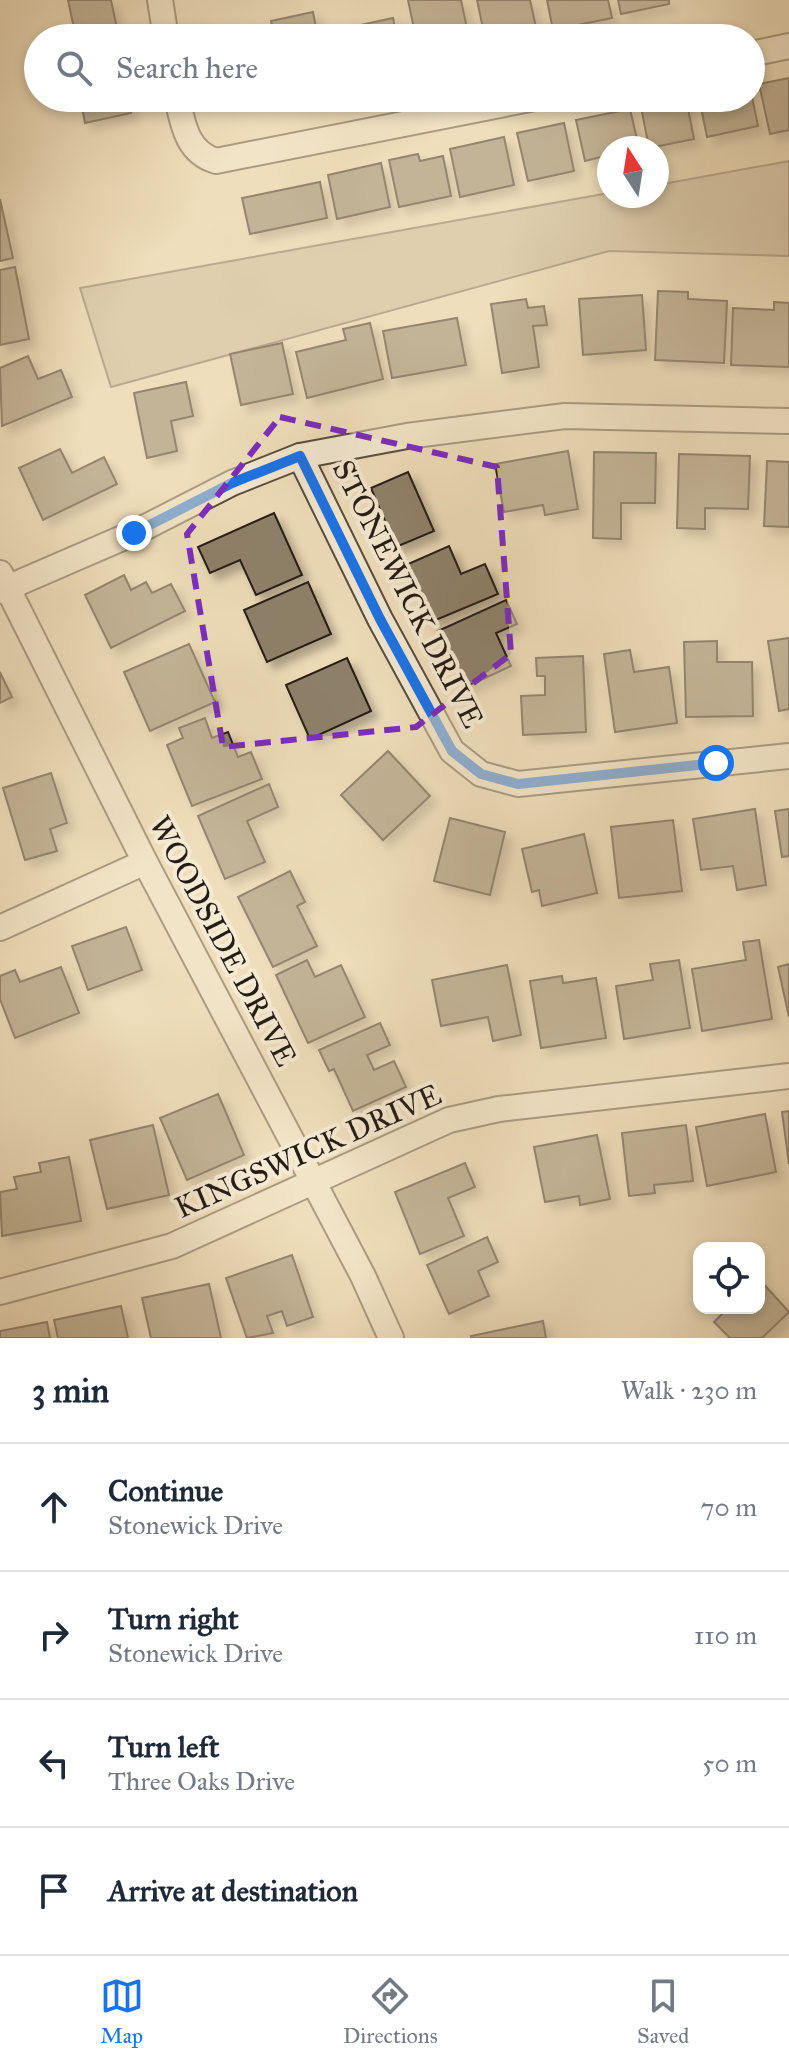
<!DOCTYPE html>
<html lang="en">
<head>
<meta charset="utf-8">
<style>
	body { margin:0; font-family:"IM FELL Great Primer",serif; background:#f6f6f7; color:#1f2937 }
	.controls { position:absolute; right:24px; bottom:24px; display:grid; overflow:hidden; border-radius:16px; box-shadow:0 4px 12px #0003 }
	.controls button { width:72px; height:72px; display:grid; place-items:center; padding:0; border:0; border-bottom:2px solid #e0e1e3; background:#fff; color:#1f2937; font:40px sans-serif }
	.compass { position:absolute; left:597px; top:136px; width:72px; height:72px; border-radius:50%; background:#fff; box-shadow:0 4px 12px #0003; rotate:348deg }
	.stop { position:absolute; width:24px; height:24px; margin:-18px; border:6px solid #1a73e8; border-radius:50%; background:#fff }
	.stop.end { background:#1a73e8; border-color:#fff; box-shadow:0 2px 8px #0008 }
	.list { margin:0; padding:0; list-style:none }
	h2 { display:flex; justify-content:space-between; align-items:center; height:104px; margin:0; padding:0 32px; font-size:34px }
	h2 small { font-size:26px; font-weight:400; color:#747a83 }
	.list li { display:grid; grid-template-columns:52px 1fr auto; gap:24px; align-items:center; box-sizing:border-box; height:128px; padding:0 32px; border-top:2px solid #e0e1e3 }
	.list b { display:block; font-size:30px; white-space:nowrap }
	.list p { margin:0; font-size:26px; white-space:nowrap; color:#747a83 }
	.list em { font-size:26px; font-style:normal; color:#747a83 }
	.icon { flex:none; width:44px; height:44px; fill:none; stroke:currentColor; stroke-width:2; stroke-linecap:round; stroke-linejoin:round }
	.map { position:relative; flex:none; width:789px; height:1338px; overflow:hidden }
	.search { position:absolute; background:#fff; box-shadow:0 4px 12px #0003; left:24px; right:24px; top:24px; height:88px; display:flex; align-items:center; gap:20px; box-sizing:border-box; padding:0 28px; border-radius:44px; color:#747a83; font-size:30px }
	.sheet { height:616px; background:#fff }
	nav { display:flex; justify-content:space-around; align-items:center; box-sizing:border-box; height:112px; border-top:2px solid #e0e1e3; background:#fff; font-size:22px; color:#747a83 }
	nav a { display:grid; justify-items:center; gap:4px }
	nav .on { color:#1a73e8 }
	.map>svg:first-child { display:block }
	.green { fill:#cdbd9f; stroke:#796c5a; stroke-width:2 }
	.building { fill:#8e816b; stroke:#251c14; stroke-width:2; filter:url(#shadow) }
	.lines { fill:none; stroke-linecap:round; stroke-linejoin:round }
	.minor-casing { stroke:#584c3e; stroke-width:28 }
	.minor { stroke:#f5ead3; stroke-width:24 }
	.route { stroke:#1a73e8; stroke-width:10 }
	.marked { fill:none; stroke:#7b2cbf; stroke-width:6; stroke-dasharray:16 10; stroke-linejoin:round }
	.labels { text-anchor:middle; stroke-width:8; stroke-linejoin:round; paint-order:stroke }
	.street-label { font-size:30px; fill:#251c14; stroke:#f5ead3 }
</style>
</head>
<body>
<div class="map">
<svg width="789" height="1338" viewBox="0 0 789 1338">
	<defs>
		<filter id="shadow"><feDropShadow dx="7" dy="7" stdDeviation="4" flood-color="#0004"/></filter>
	</defs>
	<rect width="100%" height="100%" fill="#efdebb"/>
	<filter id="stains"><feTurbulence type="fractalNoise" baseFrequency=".0025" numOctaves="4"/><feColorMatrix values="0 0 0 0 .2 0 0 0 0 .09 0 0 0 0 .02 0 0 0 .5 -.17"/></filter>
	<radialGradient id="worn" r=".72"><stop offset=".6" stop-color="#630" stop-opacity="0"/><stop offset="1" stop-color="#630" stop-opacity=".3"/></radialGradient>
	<path class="green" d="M789,161V256L609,251L111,387L80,288L609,193L657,196V185Z"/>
	<g class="building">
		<path d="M68,0H111L119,38H76Z"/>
		<path d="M408,0H461L469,38H416Z"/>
		<path d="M477,0H530L537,32L485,38Z"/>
		<path d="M547,0H608L612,18L553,30Z"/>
		<path d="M618,0H669V4L621,14Z"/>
		<path d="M313,12L318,38H275L271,21Z"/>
		<path d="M393,18L397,38H344L342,29Z"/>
		<path d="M789,78V130L770,134L759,84Z"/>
		<path d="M751,92L758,126L707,137L699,98H751Z"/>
		<path d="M80,98H128L131,113L85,123Z"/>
		<path d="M686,98L694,139L649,148L641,107Z"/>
		<path d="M630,109L639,148H609V155L585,161L576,120Z"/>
		<path d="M564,123L574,171L528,181L517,133Z"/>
		<path d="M504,137L514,185L460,197L450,149Z"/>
		<path d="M418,154L420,161L443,156L451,196L399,207L389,160Z"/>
		<path d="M381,163L390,207L337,219L328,175Z"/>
		<path d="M320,182L327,218L250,234L242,198Z"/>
		<path d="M0,199L13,258L0,261Z"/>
		<path d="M15,267L29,339L0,345V270Z"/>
		<path d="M658,291L688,292V299L727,301L724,363L655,360Z"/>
		<path d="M642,295L646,350L583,355L579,299Z"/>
		<path d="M526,299L528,308L544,306L547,325L533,326L539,367L502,373L491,304Z"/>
		<path d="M774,302L789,303V367L731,365L733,308L774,310Z"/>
		<path d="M457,318L466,365L392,378L383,331Z"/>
		<path d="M370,323L383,379L307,398L296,352L346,340L343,329Z"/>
		<path d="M282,343L293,394L241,405L230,354Z"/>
		<path d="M28,356L38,379L61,370L72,397L2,426L0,368Z"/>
		<path d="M186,382L193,416L171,421L177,451L147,458L134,393Z"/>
		<path d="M60,449L72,473L104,457L117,484L43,520L19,468Z"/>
		<path d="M568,451L578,509L545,515L543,505L504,512L495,464Z"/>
		<path d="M594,452L656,453L655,503H621V539L593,538Z"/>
		<path d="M679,454L750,456L748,509L705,508V529L677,528Z"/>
		<path d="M767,461L789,462V527L764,526Z"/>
		<path d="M408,472L434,531L396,547L371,488Z"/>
		<path d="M274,513L302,575L256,595L240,560L210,573L198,547Z"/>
		<path d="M449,546L461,574L485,564L498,594L431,622L406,565Z"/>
		<path d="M124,575L131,590L146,582L152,593L171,584L185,611L111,648L85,595Z"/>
		<path d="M308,582L331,634L267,662L244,610Z"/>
		<path d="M506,600L517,624L496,633L511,666L464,688L438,631Z"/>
		<path d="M789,638V709L779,711L768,641Z"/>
		<path d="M717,641V662H752L753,716L686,717L684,642Z"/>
		<path d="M189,644L215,702L150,731L124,672Z"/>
		<path d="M630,650L634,672L669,667L677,723L615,732L604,654Z"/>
		<path d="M583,656L586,732L523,735L521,696L545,695V676H537L536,658Z"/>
		<path d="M347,658L371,711L310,739L286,685Z"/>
		<path d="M0,672L12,697L0,703Z"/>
		<path d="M205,718L212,738L228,732L238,757L251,752L262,779L192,806L167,745L183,738L179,728Z"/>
		<path d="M388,751L430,796L383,840L341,795Z"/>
		<path d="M51,773L67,823L50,829L57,851L25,860L3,788Z"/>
		<path d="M269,784L278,807L247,821L265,862L225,879L198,816Z"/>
		<path d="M755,809L766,885L737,890L733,866L701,870L693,819Z"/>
		<path d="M789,809V856L782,857L775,811Z"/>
		<path d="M450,818L505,832L490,895L434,881Z"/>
		<path d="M673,820L682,891L619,898L611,827Z"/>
		<path d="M584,834L597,893L542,906L539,890L532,892L522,849Z"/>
		<path d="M290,871L305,902L297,906L317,946L273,967L238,897Z"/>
		<path d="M126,927L142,970L88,990L72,946Z"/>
		<path d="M759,940L772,1019L702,1031L692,969L746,960L743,942Z"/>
		<path d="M307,960L315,977L341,965L365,1017L308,1043L276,975Z"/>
		<path d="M679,960L690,1028L624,1039L616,986L653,980L650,964Z"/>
		<path d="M789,964V1017L778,967Z"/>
		<path d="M507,965L521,1035L493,1041L488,1017L441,1026L432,980Z"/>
		<path d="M61,967L79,1013L15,1038L0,999V976L15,970L20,982Z"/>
		<path d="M562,976L563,983L596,978L606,1038L541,1048L530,981Z"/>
		<path d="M380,1023L390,1045L367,1055L374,1070L394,1061L406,1087L353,1111L334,1069L329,1071L319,1050Z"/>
		<path d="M218,1094L244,1155L187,1180L160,1118Z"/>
		<path d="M789,1111V1164L782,1112Z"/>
		<path d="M765,1114L776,1172L707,1186L696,1127Z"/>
		<path d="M153,1125L169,1195L107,1209L90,1140Z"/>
		<path d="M686,1125L693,1181L654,1185L655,1193L629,1196L622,1133Z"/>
		<path d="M597,1135L610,1199L580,1205L579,1196L545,1202L534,1147Z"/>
		<path d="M69,1157L81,1221L2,1236L0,1192L17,1189L14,1177L41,1172L39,1163Z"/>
		<path d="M465,1163L475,1187L448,1198L464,1236L420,1254L395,1192Z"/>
		<path d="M487,1237L498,1262L478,1271L489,1296L449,1314L427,1265Z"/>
		<path d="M292,1255L313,1317L287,1326L282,1311L267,1316L273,1333L247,1338L226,1278Z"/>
		<path d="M759,1279L789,1312L762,1338H730L714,1322L728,1308H759Z"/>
		<path d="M209,1284L221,1338H151L142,1298Z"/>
		<path d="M121,1306L128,1338H58L54,1320Z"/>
		<path d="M543,1321L546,1338H471V1336Z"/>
		<path d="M47,1322L50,1338H0V1331Z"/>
	</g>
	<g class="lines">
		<defs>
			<g id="minor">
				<path d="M160,0L166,38"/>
				<path d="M751,54L789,46"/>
				<path d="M177,98C183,125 187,152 216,161L535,98"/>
				<path d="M300,456L380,619L452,751L481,774L518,784L789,756"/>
				<path d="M0,573L145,862L363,1276L391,1338"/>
				<path d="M0,591L134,533L232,483L300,456L407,436L565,416L789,421"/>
				<path d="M0,928L145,862"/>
				<path d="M0,1292L172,1246L449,1120L499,1109L789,1076"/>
			</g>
		</defs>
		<use href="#minor" class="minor-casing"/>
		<use href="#minor" class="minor"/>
	</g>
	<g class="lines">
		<path class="route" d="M134,533L232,483L300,456L380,619L452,751L481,774L518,784L716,763"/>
	</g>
	<path d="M0 0H789V1338H0ZM280,417L497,467L511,654L416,727L223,747L187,534Z" fill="#efdebb" fill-opacity=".55" fill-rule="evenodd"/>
	<path class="marked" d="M280,417L497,467L511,654L416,727L223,747L187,534Z"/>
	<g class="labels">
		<g class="street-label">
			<text transform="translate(408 594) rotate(63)" y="10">STONEWICK DRIVE</text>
			<text transform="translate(223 941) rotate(62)" y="10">WOODSIDE DRIVE</text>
			<text transform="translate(308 1151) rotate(-24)" y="10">KINGSWICK DRIVE</text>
		</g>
	</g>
	<rect width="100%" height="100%" filter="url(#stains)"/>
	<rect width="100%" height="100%" fill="url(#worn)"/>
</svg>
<div class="controls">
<button><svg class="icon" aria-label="locate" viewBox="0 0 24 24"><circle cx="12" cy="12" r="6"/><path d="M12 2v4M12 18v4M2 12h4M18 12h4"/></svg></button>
</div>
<svg class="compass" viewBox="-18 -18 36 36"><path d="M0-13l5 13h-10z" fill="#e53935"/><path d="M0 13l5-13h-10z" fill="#747a83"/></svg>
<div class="stop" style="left:716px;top:763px"></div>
<div class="stop end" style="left:134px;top:533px"></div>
<div class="search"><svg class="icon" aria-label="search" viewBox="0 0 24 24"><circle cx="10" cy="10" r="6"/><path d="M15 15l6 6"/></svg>Search here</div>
</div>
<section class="sheet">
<h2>3 min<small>Walk · 230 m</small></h2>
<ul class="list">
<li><svg class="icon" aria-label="ahead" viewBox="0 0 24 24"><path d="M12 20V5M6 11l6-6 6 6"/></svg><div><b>Continue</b><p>Stonewick Drive</p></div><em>70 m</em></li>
<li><svg class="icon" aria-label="right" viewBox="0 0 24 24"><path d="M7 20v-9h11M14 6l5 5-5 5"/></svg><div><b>Turn right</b><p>Stonewick Drive</p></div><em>110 m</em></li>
<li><svg class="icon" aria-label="left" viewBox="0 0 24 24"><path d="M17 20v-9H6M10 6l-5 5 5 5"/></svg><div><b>Turn left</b><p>Three Oaks Drive</p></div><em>50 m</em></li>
<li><svg class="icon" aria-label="arrive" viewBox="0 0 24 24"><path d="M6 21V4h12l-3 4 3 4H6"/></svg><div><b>Arrive at destination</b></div></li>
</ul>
</section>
<nav>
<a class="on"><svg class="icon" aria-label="map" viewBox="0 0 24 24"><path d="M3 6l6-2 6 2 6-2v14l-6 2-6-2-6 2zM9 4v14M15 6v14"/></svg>Map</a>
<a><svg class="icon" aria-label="directions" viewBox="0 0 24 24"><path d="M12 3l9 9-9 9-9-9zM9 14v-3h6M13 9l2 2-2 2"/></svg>Directions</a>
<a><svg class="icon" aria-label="saved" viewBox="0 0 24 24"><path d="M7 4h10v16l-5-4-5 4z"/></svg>Saved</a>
</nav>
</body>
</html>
